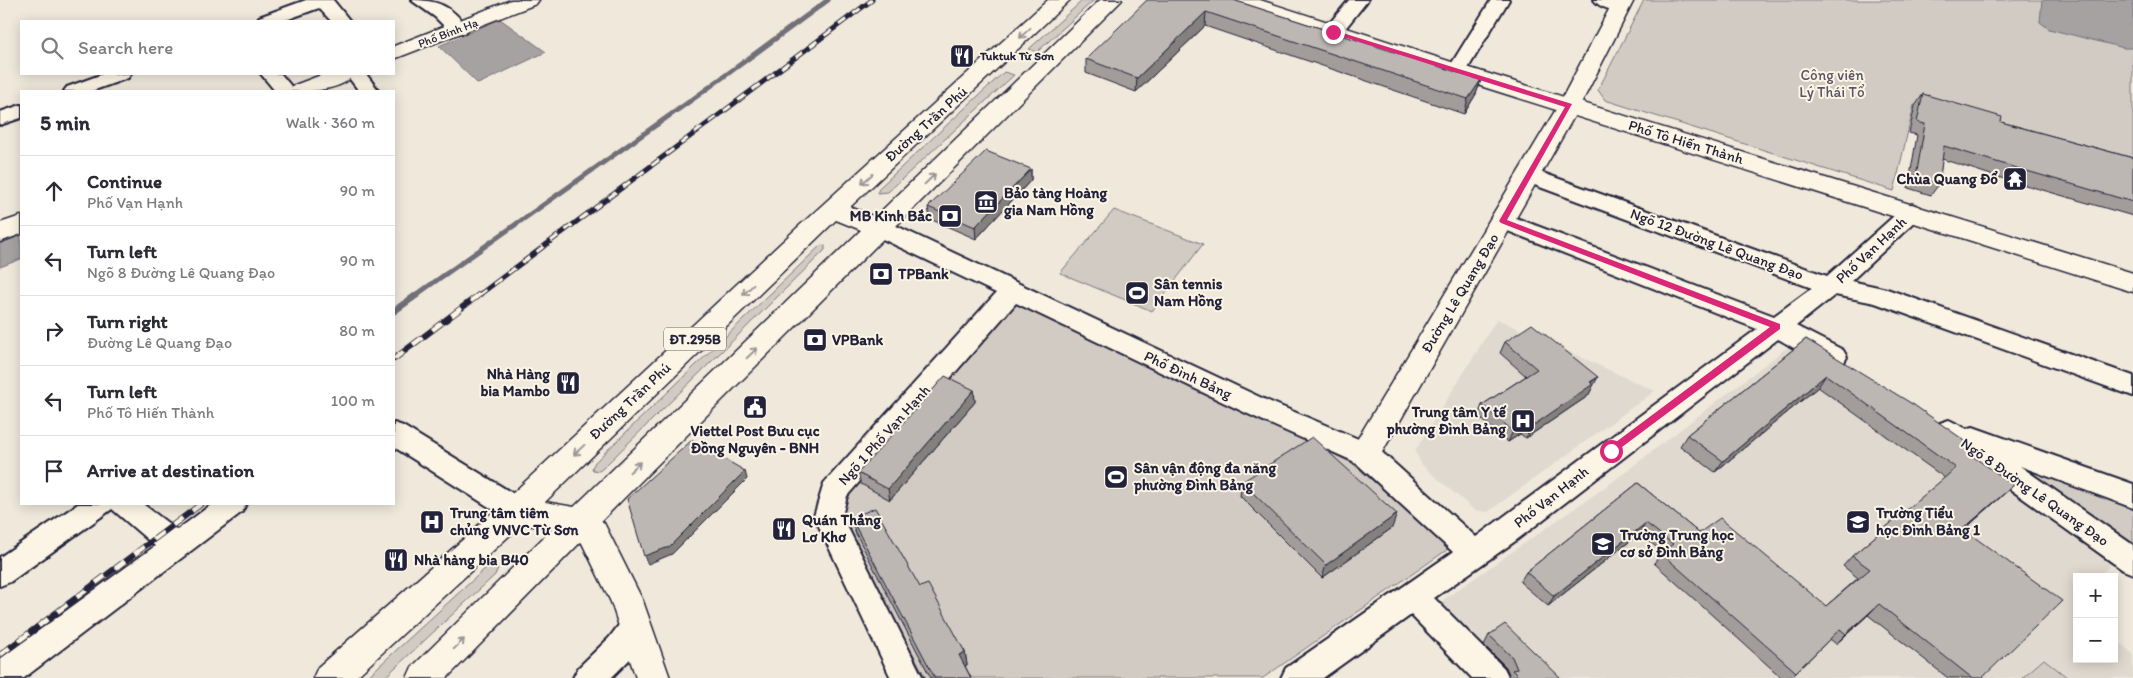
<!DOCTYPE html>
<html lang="en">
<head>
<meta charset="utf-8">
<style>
	body { margin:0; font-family:Itim,sans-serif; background:#f7f7f7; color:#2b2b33 }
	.controls { position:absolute; right:15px; bottom:15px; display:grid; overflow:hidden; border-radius:0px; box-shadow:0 2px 12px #0003 }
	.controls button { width:45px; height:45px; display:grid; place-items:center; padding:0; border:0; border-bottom:1px solid #e1e1e2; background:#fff; color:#2b2b33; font:25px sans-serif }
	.stop { position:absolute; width:15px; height:15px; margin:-11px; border:4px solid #db2777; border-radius:50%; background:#fff }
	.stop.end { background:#db2777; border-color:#fff; box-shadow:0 1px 5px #0008 }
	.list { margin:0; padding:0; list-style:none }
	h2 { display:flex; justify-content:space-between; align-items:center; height:65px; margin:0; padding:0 20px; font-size:21px }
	h2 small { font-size:16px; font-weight:400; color:#7c7c81 }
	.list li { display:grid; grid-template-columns:32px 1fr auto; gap:15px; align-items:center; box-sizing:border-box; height:70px; padding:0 20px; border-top:1px solid #e1e1e2 }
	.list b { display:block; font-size:19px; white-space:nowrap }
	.list p { margin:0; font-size:16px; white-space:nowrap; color:#7c7c81 }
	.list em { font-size:16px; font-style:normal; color:#7c7c81 }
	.icon { flex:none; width:28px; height:28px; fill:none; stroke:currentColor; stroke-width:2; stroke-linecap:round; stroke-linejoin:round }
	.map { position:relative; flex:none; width:2133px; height:678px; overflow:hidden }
	.search { position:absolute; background:#fff; box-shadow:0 2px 12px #0003; left:20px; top:20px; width:375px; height:55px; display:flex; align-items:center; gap:12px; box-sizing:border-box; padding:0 18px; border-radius:0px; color:#7c7c81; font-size:19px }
	.panel { position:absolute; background:#fff; box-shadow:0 2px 12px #0003; left:20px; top:90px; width:375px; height:415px; border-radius:0px }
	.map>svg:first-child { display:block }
	.built { fill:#e0d9cf }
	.green { fill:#d1cbc3; stroke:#7a767f }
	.water { fill:#a6a2a2; stroke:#716f79 }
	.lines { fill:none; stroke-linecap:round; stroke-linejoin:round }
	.stream-far1 { stroke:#716f79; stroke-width:5 }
	.stream { stroke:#716f79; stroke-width:7 }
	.minor-casing { stroke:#22223b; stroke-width:4 }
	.tertiary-casing { stroke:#22223b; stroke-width:3 }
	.secondary-casing { stroke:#22223b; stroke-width:3 }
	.primary-casing { stroke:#22223b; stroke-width:3 }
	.minor { fill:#fcf5e5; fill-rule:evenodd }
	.tertiary { fill:#fcf5e5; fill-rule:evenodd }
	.secondary { fill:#fcf5e5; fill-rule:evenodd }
	.primary { fill:#fcf5e5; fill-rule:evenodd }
	.rail-far1-casing { stroke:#22223b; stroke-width:5 }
	.rail-casing { stroke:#22223b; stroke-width:6 }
	.rail-far1 { stroke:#fcf5e5; stroke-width:3; stroke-dasharray:9; stroke-linecap:butt }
	.rail { stroke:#fcf5e5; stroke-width:4.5; stroke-dasharray:12; stroke-linecap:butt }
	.wall { fill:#a29d9a; stroke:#22223b }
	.shaded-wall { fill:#84807d; stroke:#22223b }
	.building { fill:#bcb7b3; stroke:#22223b }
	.oneway { stroke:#9a9698 }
	.route { fill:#db2777 }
	.labels { text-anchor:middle; stroke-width:4; stroke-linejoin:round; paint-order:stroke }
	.far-street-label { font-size:12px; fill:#22223b; stroke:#fcf5e5 }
	.far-poi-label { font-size:12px; font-weight:bold; fill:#22223b; stroke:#fcf5e5; text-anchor:start }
	.shield { fill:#fcf5e5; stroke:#63616e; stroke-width:1 }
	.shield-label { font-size:14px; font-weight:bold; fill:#22223b }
	.park-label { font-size:15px; fill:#575564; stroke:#fcf5e5 }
	.street-label { font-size:15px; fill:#22223b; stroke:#fcf5e5 }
	.poi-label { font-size:15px; font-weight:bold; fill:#22223b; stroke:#fcf5e5; text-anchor:start }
</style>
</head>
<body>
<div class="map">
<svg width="2133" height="678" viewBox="0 0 2133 678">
	<rect width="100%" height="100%" fill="#efe8db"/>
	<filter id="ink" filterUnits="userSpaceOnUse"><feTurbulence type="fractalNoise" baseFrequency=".02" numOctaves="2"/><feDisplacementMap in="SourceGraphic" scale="10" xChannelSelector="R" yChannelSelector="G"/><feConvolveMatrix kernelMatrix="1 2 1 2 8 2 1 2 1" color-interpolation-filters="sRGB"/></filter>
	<g filter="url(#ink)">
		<g class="built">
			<path d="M1497,319L1655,391L1488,512L1474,510L1421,464L1415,451Z"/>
			<path d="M1798,339L2114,560L2099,577H2077V600L2074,603L2077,605V659H2114V638L2133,654V678H1508L1436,605L1611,483Z"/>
		</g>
		<g class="green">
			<path d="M1083,0H1094L1037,52L1029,49Z"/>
			<path d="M1644,0H2133V168L1914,105L1894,191L1605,100L1598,90Z"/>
			<path d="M1004,72L1014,75L888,192L877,193L880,187Z"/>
			<path d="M1114,210L1203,244L1152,311L1060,273Z"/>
			<path d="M821,245L825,246V250L602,469L599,471L593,470L592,468L595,462Z"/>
			<path d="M1014,298L1352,463L1451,547L1263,678H926L844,526V510L850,492Z"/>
			<path d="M2006,461L2133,504V553Z"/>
			<path d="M492,564L498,568L495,575L384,678H366L488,566Z"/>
			<path d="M2044,659L2068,678H2022Z"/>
		</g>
		<g class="water">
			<path d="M2042,0H2133V48H2124L2049,29L2040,22Z"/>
			<path d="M500,19L546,52L478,84L439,46Z"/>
			<path d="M21,235V259L0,267V244Z"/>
		</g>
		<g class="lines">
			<path class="stream-far1" d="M416,295L700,94L828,0"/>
			<path class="stream" d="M394,311L418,294"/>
			<defs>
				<g id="minor">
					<path d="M306,0H333L350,21H331L319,8L283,21H257L259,17Z"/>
					<path d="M411,0C438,0 452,6 468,29L465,33H451L435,17Z"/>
					<path d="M1349,0H1368L1340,35H1326L1323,31Z"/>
					<path d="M1491,0H1509L1464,75L1457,77L1450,75L1447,71Z"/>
					<path d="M1594,0C1605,0 1624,0 1630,6L1628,10C1618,12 1600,9 1594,0Z"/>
					<path d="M103,74H131L128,78L92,91H64L67,87Z"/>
					<path d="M261,74H281L295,91H275Z"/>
					<path d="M346,74H366L379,91H359Z"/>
					<path d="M21,105V118L0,125V112Z"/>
					<path d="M1529,168L1827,276L1904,207L1912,204L1920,207L1923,212L1920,217L1851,281L1887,289L2133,376V396L1875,303L1835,295L1796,326L1843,350L1847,357L1843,364C1823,370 1796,348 1778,339L1514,542L1434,598L1504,668L1509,678H1472L1411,615L1323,678H1281L1286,668L1453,552L1355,462L1248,414L1016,303L847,496L842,516L923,678H891L814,516L824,483L996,293L872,234L869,228L872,222L880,220L888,222L1266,400L1375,446L1476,537L1757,329L1495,226L1492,221L1495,216L1503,213L1511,216L1774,316L1812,288L1521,180L1518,175L1521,170Z"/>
					<path d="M1949,420L1967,429L1973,427L2133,484V508L2020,466L2133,545V574L2123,570L1940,439L1936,431L1940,423Z"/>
					<path d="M394,423L403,426L525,501L529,509L525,517L515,521L505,517L394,447Z"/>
					<path d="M78,504H143L177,530L212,504H246L242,512L24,678H0V659L155,546L112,509L10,582L0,586V557Z"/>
					<path d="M636,613L647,617L651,627L631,658L611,678H573L578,668L609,638L625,617Z"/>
				</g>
				<g id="tertiary">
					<path d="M511,0H539L536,4L394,59V46Z"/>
					<path d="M1230,0H1260L1470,68L2133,273V292L1455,78L1233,4Z"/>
					<path d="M324,74H354C343,91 307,92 289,91L292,86Z"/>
					<path d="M21,216V234L0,242V223Z"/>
				</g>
				<g id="secondary">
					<path d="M1614,0H1634L1580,106L1376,463L1365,466L1354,463L1350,454L1354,445L1558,106Z"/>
					<path d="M581,509L592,513L604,523L643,601L670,678H636L611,602L582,543L570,531L565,522L570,513Z"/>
				</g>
				<path id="primary" d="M1048,0H1070L850,207L875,217L1100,0H1122L623,499L447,678H407L412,667L552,529L522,524L355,678H313L318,667L467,536L797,228ZM836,220L861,230L574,507L545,502Z"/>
			</defs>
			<use href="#minor" class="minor-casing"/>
			<use href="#tertiary" class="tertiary-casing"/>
			<use href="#secondary" class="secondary-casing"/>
			<use href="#primary" class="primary-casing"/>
			<use href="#minor" class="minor"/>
			<use href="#tertiary" class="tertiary"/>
			<use href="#secondary" class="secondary"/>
			<use href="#primary" class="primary"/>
			<defs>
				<path id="rail-far1" d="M479,295L872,0"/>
				<g id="rail">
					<path d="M394,359L480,294"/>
					<path d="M0,655L201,504"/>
				</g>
			</defs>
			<use href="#rail-far1" class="rail-far1-casing"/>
			<use href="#rail" class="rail-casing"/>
			<use href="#rail-far1" class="rail-far1"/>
			<use href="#rail" class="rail"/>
		</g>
		<g class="wall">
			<path d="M1233,0L1481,80L1476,94L1464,114L1205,26L1136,92L1086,73V59Z"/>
			<path d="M1923,94L2001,122L2133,158V216L1994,176L1942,159L1939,184L1931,195L1908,188L1917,135L1909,133L1915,106Z"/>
			<path d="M1031,169V180L976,239L930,219L928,207Z"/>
			<path d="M1806,339L1978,450L1972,456L2014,485L1964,530L1982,678H1948L1868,615L1836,644L1830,639L1790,678H1782L1654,563L1663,552L1639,534L1548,606L1520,582L1526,572L1638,483L1699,533L1826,606L1858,578L1843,566L1852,556L1945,478L1818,387L1715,472L1680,446L1687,435Z"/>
			<path d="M1505,342L1592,388L1588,396L1526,438L1520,434L1508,442L1478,416L1482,405L1526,376L1500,353Z"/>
			<path d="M974,390L975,402L890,500L861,484L858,473Z"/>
			<path d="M1242,482L1392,528L1322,578L1240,496Z"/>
			<path d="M851,518L920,587L965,652L967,665L965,666L971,678H931L855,532Z"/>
			<path d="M1489,635L1561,678H1507L1509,674L1506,667L1484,645Z"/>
		</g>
		<g class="shaded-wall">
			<path d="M1206,12L1205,26L1136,92L1137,78Z"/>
			<path d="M1481,80L1476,94L1464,114L1468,99Z"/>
			<path d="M1031,169V180L976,239L975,227Z"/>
			<path d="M1826,375L1818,387L1715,472L1723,461Z"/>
			<path d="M1598,377L1588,396L1526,438L1531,427Z"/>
			<path d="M974,390L975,402L890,500L888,489Z"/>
			<path d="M1525,423L1520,434L1508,442L1513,431Z"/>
			<path d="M745,471L747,479L672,554L648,564L644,556Z"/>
			<path d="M2014,485L2003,495L1952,540L1963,529Z"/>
			<path d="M1397,514L1392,528L1322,578L1326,565Z"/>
			<path d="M1646,523L1639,534L1548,606L1554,596Z"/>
			<path d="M1879,604L1868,615L1836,644L1846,634Z"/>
			<path d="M965,652L967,665L961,668L959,655Z"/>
		</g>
		<g class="building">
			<path d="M1147,0H1233L1481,80L1468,99L1206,12L1137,78L1086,59Z"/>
			<path d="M1923,94L2002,117L2001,122L2133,158V202L2003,164L1944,146L1939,184L1916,177L1925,124L1917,122Z"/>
			<path d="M986,151L1031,169L975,227L928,207Z"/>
			<path d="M1532,324L1598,377L1590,382L1593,384L1531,427L1525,423L1513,431L1482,405L1537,369L1505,342Z"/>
			<path d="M1806,339L1914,405L1978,450L1971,455L2014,485L1963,529L2062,601L1982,678H1972L1879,604L1846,634L1840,629L1796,672L1661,553L1673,544L1646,523L1554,596L1526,572L1638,483L1699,533L1720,518L1826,606L1870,569L1852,556L1956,468L1826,375L1723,461L1687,435Z"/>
			<path d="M945,376L974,390L888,489L858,473Z"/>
			<path d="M1312,437L1397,514L1326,565L1242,482Z"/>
			<path d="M692,440L745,471L669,547L644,556L627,499Z"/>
			<path d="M875,508L920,587L928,584L965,652L959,655L971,678H935L851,518Z"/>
			<path d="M1505,624L1561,678H1520L1512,670L1517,669L1512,657L1489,635Z"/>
		</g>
		<defs><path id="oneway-shaft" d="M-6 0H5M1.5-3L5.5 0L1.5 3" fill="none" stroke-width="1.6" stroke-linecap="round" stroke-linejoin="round" transform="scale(1.25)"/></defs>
		<g class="oneway">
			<use href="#oneway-shaft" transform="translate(1025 33) rotate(137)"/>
			<use href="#oneway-shaft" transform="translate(867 179) rotate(138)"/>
			<use href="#oneway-shaft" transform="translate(930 179) rotate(-44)"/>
			<use href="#oneway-shaft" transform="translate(748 290) rotate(137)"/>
			<use href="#oneway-shaft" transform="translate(752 353) rotate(-44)"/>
			<use href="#oneway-shaft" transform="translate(579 450) rotate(137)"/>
			<use href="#oneway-shaft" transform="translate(635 467) rotate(-44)"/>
			<use href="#oneway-shaft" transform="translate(459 644) rotate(-45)"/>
		</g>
	</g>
	<path class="route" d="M1333,30L1572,104L1507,220L1780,324V329L1614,453H1608V448L1770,327L1501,223L1499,221L1565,107L1331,33Z"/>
	<defs>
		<symbol id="restaurant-square" viewBox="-11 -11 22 22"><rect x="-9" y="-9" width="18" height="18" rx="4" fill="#22223b" stroke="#fcf5e5"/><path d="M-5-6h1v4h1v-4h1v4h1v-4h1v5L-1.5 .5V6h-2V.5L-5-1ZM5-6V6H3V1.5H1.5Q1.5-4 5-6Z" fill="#fff"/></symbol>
		<symbol id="temple-square" viewBox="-11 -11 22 22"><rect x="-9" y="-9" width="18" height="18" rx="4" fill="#22223b" stroke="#fcf5e5"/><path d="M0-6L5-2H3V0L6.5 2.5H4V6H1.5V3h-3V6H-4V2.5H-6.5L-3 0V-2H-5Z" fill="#fff"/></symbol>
		<symbol id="museum-square" viewBox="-11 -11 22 22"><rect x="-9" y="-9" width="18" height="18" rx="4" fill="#22223b" stroke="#fcf5e5"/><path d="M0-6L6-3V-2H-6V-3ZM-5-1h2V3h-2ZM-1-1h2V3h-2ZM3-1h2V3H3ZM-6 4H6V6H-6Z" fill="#fff"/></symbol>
		<symbol id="bank-square" viewBox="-11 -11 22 22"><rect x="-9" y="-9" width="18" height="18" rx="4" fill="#22223b" stroke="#fcf5e5"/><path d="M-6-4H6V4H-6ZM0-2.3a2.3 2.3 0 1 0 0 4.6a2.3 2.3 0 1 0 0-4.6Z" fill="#fff"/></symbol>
		<symbol id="stadium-square" viewBox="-11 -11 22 22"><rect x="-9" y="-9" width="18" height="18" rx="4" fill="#22223b" stroke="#fcf5e5"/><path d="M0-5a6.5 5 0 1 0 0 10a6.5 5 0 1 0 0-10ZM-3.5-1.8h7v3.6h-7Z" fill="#fff"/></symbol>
		<symbol id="civic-square" viewBox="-11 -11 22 22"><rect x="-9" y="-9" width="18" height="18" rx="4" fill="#22223b" stroke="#fcf5e5"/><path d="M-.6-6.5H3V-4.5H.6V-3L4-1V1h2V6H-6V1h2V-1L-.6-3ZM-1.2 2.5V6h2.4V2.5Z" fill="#fff"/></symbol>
		<symbol id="hospital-square" viewBox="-11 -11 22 22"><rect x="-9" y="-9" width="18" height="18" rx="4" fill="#22223b" stroke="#fcf5e5"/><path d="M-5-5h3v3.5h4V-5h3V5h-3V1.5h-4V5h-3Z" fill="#fff"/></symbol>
		<symbol id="school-square" viewBox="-11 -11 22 22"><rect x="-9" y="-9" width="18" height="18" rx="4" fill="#22223b" stroke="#fcf5e5"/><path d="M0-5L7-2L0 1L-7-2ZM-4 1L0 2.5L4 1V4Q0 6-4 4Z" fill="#fff"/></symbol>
	</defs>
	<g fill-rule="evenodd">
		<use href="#restaurant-square" x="948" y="42" width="28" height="28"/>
		<use href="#temple-square" x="2001" y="165" width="28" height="28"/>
		<use href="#museum-square" x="972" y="188" width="28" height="28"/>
		<use href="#bank-square" x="936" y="202" width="28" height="28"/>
		<use href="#bank-square" x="867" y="260" width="28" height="28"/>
		<use href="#stadium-square" x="1123" y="279" width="28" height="28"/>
		<use href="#bank-square" x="801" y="326" width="28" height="28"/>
		<use href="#restaurant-square" x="554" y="369" width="28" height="28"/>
		<use href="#civic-square" x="741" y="393" width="28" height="28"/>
		<use href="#hospital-square" x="1509" y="407" width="28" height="28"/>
		<use href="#stadium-square" x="1102" y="463" width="28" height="28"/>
		<use href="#hospital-square" x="418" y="508" width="28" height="28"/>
		<use href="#school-square" x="1844" y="508" width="28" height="28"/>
		<use href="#restaurant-square" x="770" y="515" width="28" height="28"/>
		<use href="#school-square" x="1589" y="530" width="28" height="28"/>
		<use href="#restaurant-square" x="382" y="546" width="28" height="28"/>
	</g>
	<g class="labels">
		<g class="far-street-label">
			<text transform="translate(448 33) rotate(-21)" y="4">Phố Bính Hạ</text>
		</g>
		<g class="far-poi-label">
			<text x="980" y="60">Tuktuk Từ Sơn</text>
		</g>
		<rect class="shield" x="664" y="327.5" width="62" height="23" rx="4"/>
		<g class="shield-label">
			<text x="695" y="344">ĐT.295B</text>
		</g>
		<g class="park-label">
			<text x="1832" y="80">Công viên<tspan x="1832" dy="17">Lý Thái Tổ</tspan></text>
		</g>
		<g class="street-label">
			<text transform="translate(926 124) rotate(-42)" y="5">Đường Trần Phú</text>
			<text transform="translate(1686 142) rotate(17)" y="5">Phố Tô Hiến Thành</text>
			<text transform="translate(1717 244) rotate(20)" y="5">Ngõ 12 Đường Lê Quang Đạo</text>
			<text transform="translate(1871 250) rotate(-43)" y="5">Phố Vạn Hạnh</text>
			<text transform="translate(1460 293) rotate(-59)" y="5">Đường Lê Quang Đạo</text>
			<text transform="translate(1188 375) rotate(25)" y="5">Phố Đình Bảng</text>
			<text transform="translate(630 401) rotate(-43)" y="5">Đường Trần Phú</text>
			<text transform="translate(884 435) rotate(-48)" y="5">Ngõ 1 Phố Vạn Hạnh</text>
			<text transform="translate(2035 492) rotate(35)" y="5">Ngõ 8 Đường Lê Quang Đạo</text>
			<text transform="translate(1551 497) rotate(-38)" y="5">Phố Vạn Hạnh</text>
		</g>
		<g class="poi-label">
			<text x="1998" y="184" text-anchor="end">Chùa Quang Đổ</text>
			<text x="1004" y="198">Bảo tàng Hoàng<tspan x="1004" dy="17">gia Nam Hồng</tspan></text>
			<text x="932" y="221" text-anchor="end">MB Kinh Bắc</text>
			<text x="898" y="279">TPBank</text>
			<text x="1154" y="289">Sân tennis<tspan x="1154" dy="17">Nam Hồng</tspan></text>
			<text x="832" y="345">VPBank</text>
			<text x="550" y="379" text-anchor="end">Nhà Hàng<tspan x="550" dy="17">bia Mambo</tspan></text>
			<text x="1506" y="417" text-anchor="end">Trung tâm Y tế<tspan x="1506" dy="17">phường Đình Bảng</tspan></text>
			<text x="755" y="436" text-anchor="middle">Viettel Post Bưu cục<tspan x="755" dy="17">Đồng Nguyên - BNH</tspan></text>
			<text x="1134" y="473">Sân vận động đa năng<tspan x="1134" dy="17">phường Đình Bảng</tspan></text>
			<text x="450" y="518">Trung tâm tiêm<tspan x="450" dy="17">chủng VNVC Từ Sơn</tspan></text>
			<text x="1876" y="518">Trường Tiểu<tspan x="1876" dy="17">học Đình Bảng 1</tspan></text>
			<text x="802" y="525">Quán Thắng<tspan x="802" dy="17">Lơ Khơ</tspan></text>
			<text x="1620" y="540">Trường Trung học<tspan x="1620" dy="17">cơ sở Đình Bảng</tspan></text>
			<text x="414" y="565">Nhà hàng bia B40</text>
		</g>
	</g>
</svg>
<div class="controls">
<button>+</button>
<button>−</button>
</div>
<div class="stop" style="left:1611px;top:451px"></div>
<div class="stop end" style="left:1333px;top:32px"></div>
<div class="search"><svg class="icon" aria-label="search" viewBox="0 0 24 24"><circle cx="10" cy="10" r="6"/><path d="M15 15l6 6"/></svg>Search here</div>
<section class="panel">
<h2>5 min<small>Walk · 360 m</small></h2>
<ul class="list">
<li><svg class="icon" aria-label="ahead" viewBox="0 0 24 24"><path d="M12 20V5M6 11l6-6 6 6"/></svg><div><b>Continue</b><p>Phố Vạn Hạnh</p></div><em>90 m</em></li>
<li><svg class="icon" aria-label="left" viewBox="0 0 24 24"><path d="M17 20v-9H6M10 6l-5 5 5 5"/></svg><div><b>Turn left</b><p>Ngõ 8 Đường Lê Quang Đạo</p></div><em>90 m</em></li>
<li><svg class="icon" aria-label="right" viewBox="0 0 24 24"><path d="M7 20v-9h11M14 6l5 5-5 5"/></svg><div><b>Turn right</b><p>Đường Lê Quang Đạo</p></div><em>80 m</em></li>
<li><svg class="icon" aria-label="left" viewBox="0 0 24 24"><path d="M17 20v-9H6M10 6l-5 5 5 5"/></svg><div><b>Turn left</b><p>Phố Tô Hiến Thành</p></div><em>100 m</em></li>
<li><svg class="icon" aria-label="arrive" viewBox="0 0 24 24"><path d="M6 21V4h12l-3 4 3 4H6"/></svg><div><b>Arrive at destination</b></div></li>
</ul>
</section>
</div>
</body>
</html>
